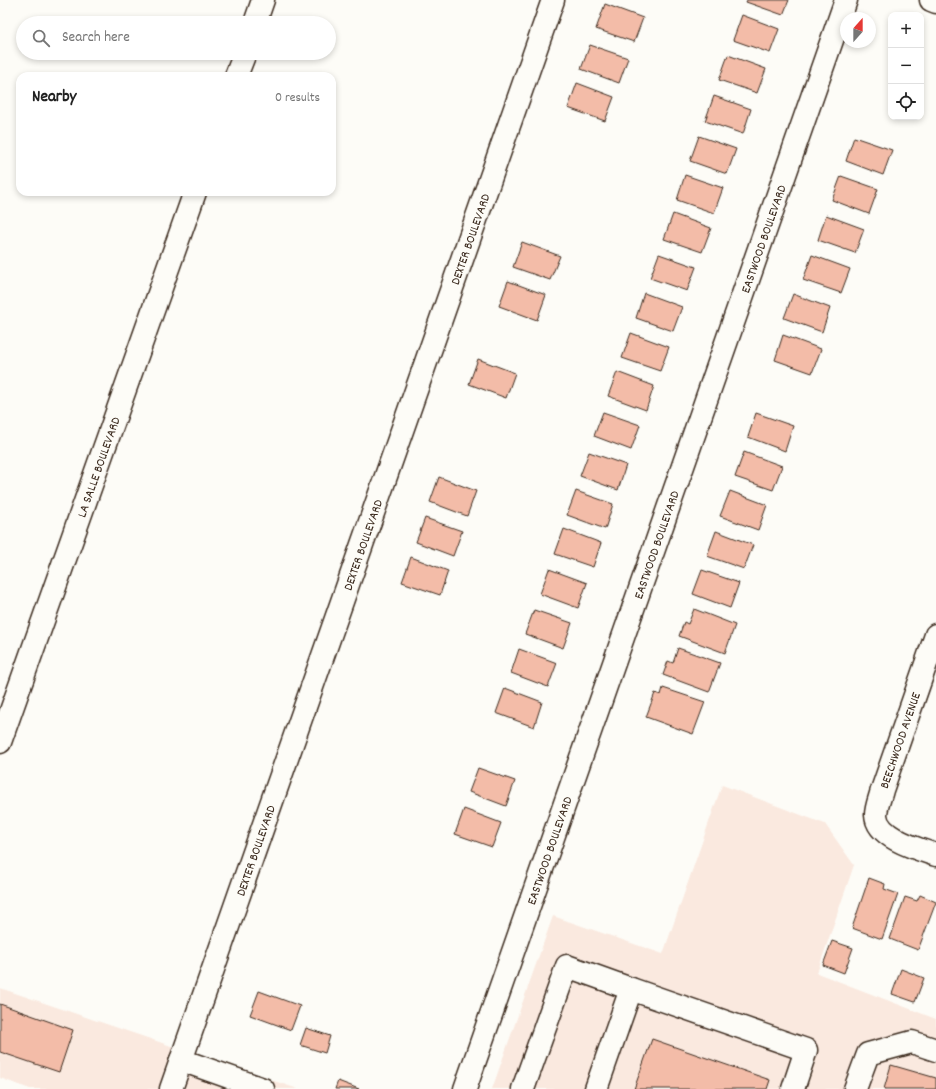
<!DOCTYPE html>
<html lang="en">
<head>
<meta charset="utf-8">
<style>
	body { margin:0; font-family:Dekko,sans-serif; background:#f6f6f6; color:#222 }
	.controls { position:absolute; right:12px; top:12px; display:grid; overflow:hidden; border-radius:8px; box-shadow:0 2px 6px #0003 }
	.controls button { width:36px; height:36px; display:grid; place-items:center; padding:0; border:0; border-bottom:1px solid #e0e0e0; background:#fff; color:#222; font:20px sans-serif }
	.compass { position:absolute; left:840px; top:12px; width:36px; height:36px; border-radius:50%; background:#fff; box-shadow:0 2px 6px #0003; rotate:21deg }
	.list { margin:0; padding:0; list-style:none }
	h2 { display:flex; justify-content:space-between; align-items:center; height:52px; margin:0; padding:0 16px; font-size:17px }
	h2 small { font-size:13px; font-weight:400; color:#767676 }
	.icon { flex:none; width:22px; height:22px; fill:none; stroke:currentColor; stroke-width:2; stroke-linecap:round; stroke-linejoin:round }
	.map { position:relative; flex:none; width:936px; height:1089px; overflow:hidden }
	.search { position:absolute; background:#fff; box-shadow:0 2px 6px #0003; left:16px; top:16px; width:320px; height:44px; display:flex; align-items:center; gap:10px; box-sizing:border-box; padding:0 14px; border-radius:22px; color:#767676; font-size:15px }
	.panel { position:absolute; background:#fff; box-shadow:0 2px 6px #0003; left:16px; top:72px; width:320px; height:124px; border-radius:12px }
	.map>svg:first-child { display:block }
	.built { fill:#fae9df }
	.building { fill:#f3bca8; stroke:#3b2a1e }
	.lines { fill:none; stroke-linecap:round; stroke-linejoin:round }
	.minor-casing { stroke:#3b2a1e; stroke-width:25 }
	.minor { stroke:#fdfcf7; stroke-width:22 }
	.labels { text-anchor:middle; stroke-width:3; stroke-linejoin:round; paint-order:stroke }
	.street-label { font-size:13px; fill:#3b2a1e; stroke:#fdfcf7 }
</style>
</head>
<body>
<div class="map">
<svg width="936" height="1089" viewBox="0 0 936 1089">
	<rect width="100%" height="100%" fill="#fdfcf7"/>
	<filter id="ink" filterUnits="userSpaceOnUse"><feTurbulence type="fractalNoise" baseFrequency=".025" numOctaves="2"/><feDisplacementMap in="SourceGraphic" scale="8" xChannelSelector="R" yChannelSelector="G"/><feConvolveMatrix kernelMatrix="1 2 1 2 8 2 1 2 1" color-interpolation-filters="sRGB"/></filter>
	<g filter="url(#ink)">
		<g class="built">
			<path d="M722,785L825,824L854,865L817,973L936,1019V1089H492L553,916L663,954Z"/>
			<path d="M0,988L298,1089H30L0,1078Z"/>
		</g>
		<g class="building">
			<path d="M747,0H789L783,15L746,2Z"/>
			<path d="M605,4L643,18L634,42L596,29Z"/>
			<path d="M742,15L779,29L770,53L733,40Z"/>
			<path d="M590,45L628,58L619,83L581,69Z"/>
			<path d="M728,55L766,69L757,93L719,80Z"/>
			<path d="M577,83L614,97L605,121L568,108Z"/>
			<path d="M714,96L751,109L743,134L705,121Z"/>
			<path d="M699,136L736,149L727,174L690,161Z"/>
			<path d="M854,137L892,150L883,175L846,161Z"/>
			<path d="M685,175L723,188L714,213L677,200Z"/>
			<path d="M841,176L878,189L869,214L832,200Z"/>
			<path d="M673,214L711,228L702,252L664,239Z"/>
			<path d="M826,215L864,229L855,253L818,240Z"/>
			<path d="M522,242L560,256L550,280L513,267Z"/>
			<path d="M659,254L696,267L687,291L650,278Z"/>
			<path d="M812,255L850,269L841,293L803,280Z"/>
			<path d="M508,281L546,295L537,320L499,306Z"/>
			<path d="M644,293L682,307L673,331L636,318Z"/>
			<path d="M793,294L830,308L822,332L784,318Z"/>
			<path d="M631,333L669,347L660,371L622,358Z"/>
			<path d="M783,335L821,349L812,373L775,360Z"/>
			<path d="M478,359L515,373L506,398L469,384Z"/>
			<path d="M617,372L654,386L646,410L608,396Z"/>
			<path d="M603,412L640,425L631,450L594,436Z"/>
			<path d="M756,413L793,426L785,451L748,437Z"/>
			<path d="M589,452L626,465L618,490L580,476Z"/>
			<path d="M744,452L782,466L773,490L735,477Z"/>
			<path d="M439,477L476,491L467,516L430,502Z"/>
			<path d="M576,491L613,504L605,529L567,515Z"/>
			<path d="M730,491L767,505L758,530L720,516Z"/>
			<path d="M425,518L462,531L453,556L416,542Z"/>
			<path d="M564,529L601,543L593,567L555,554Z"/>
			<path d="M716,531L753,545L744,569L707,556Z"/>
			<path d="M411,557L448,571L440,595L402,582Z"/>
			<path d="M549,569L587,583L578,608L540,594Z"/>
			<path d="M702,570L739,583L730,608L693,594Z"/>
			<path d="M694,609L735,625L725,653L679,636L684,622L688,624Z"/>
			<path d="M534,610L572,623L563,648L525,634Z"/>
			<path d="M678,648L720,663L709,692L663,675L668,661L673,663Z"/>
			<path d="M519,649L557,663L548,687L511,673Z"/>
			<path d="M505,688L542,702L534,727L496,713Z"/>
			<path d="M663,688L705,702L693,734L646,717L655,693L661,695Z"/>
			<path d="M478,768L515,781L506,806L469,792Z"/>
			<path d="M464,809L501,823L492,847L455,834Z"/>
			<path d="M869,878L885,884L884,889L898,894L882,939L852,928Z"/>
			<path d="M920,895L936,902L918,950L890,939L905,897L917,901Z"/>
			<path d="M832,941L853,948L844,973L823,965Z"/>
			<path d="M901,969L924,978L915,1002L892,994Z"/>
			<path d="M259,991L300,1006L291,1030L250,1015Z"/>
			<path d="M0,1004L73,1030L59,1072L0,1052Z"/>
			<path d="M306,1028L330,1036L325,1053L300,1045Z"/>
			<path d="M652,1039L770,1080L767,1089H634Z"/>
			<path d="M891,1065L936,1078V1089H884Z"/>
			<path d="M338,1081L359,1089H335Z"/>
		</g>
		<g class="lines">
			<defs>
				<g id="minor">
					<path d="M931,0L936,2"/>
					<path d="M255,23L263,0"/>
					<path d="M236,76L245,53"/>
					<path d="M936,635L882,790C880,798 876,807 876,815C877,838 918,849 936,855"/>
					<path id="s1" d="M0,742L195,192"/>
					<path d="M181,1060L263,1089"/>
					<path id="s2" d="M171,1089L553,0"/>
					<path id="s3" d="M465,1089L846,0"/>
					<path d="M523,1089L567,966L631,989"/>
					<path d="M596,1089L631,989L806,1050L793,1089"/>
					<path d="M855,1089L868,1054L912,1042L936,1050"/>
				</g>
			</defs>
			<use href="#minor" class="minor-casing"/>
			<use href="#minor" class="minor"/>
		</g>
	</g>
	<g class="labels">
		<g class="street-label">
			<text dy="5" stroke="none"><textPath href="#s2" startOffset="901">DEXTER BOULEVARD</textPath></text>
			<text dy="5" stroke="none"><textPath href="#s3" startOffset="901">EASTWOOD BOULEVARD</textPath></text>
			<text dy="5" stroke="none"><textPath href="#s1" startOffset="292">LA SALLE BOULEVARD</textPath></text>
			<text dy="5" stroke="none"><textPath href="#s3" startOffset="577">EASTWOOD BOULEVARD</textPath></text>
			<text dy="5" stroke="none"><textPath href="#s2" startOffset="577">DEXTER BOULEVARD</textPath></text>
			<text transform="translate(899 740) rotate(-71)" y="5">BEECHWOOD AVENUE</text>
			<text dy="5" stroke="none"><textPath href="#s2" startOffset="253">DEXTER BOULEVARD</textPath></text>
			<text dy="5" stroke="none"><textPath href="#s3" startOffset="253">EASTWOOD BOULEVARD</textPath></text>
		</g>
	</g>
</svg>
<div class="controls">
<button>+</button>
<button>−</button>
<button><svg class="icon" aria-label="locate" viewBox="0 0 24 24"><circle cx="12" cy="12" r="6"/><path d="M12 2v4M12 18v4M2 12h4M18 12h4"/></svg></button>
</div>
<svg class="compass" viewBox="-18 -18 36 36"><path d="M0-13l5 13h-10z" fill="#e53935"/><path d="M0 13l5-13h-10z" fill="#767676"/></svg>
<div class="search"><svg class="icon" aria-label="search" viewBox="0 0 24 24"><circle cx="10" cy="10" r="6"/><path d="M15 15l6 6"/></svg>Search here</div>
<section class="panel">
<h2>Nearby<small>0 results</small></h2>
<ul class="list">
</ul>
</section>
</div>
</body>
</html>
